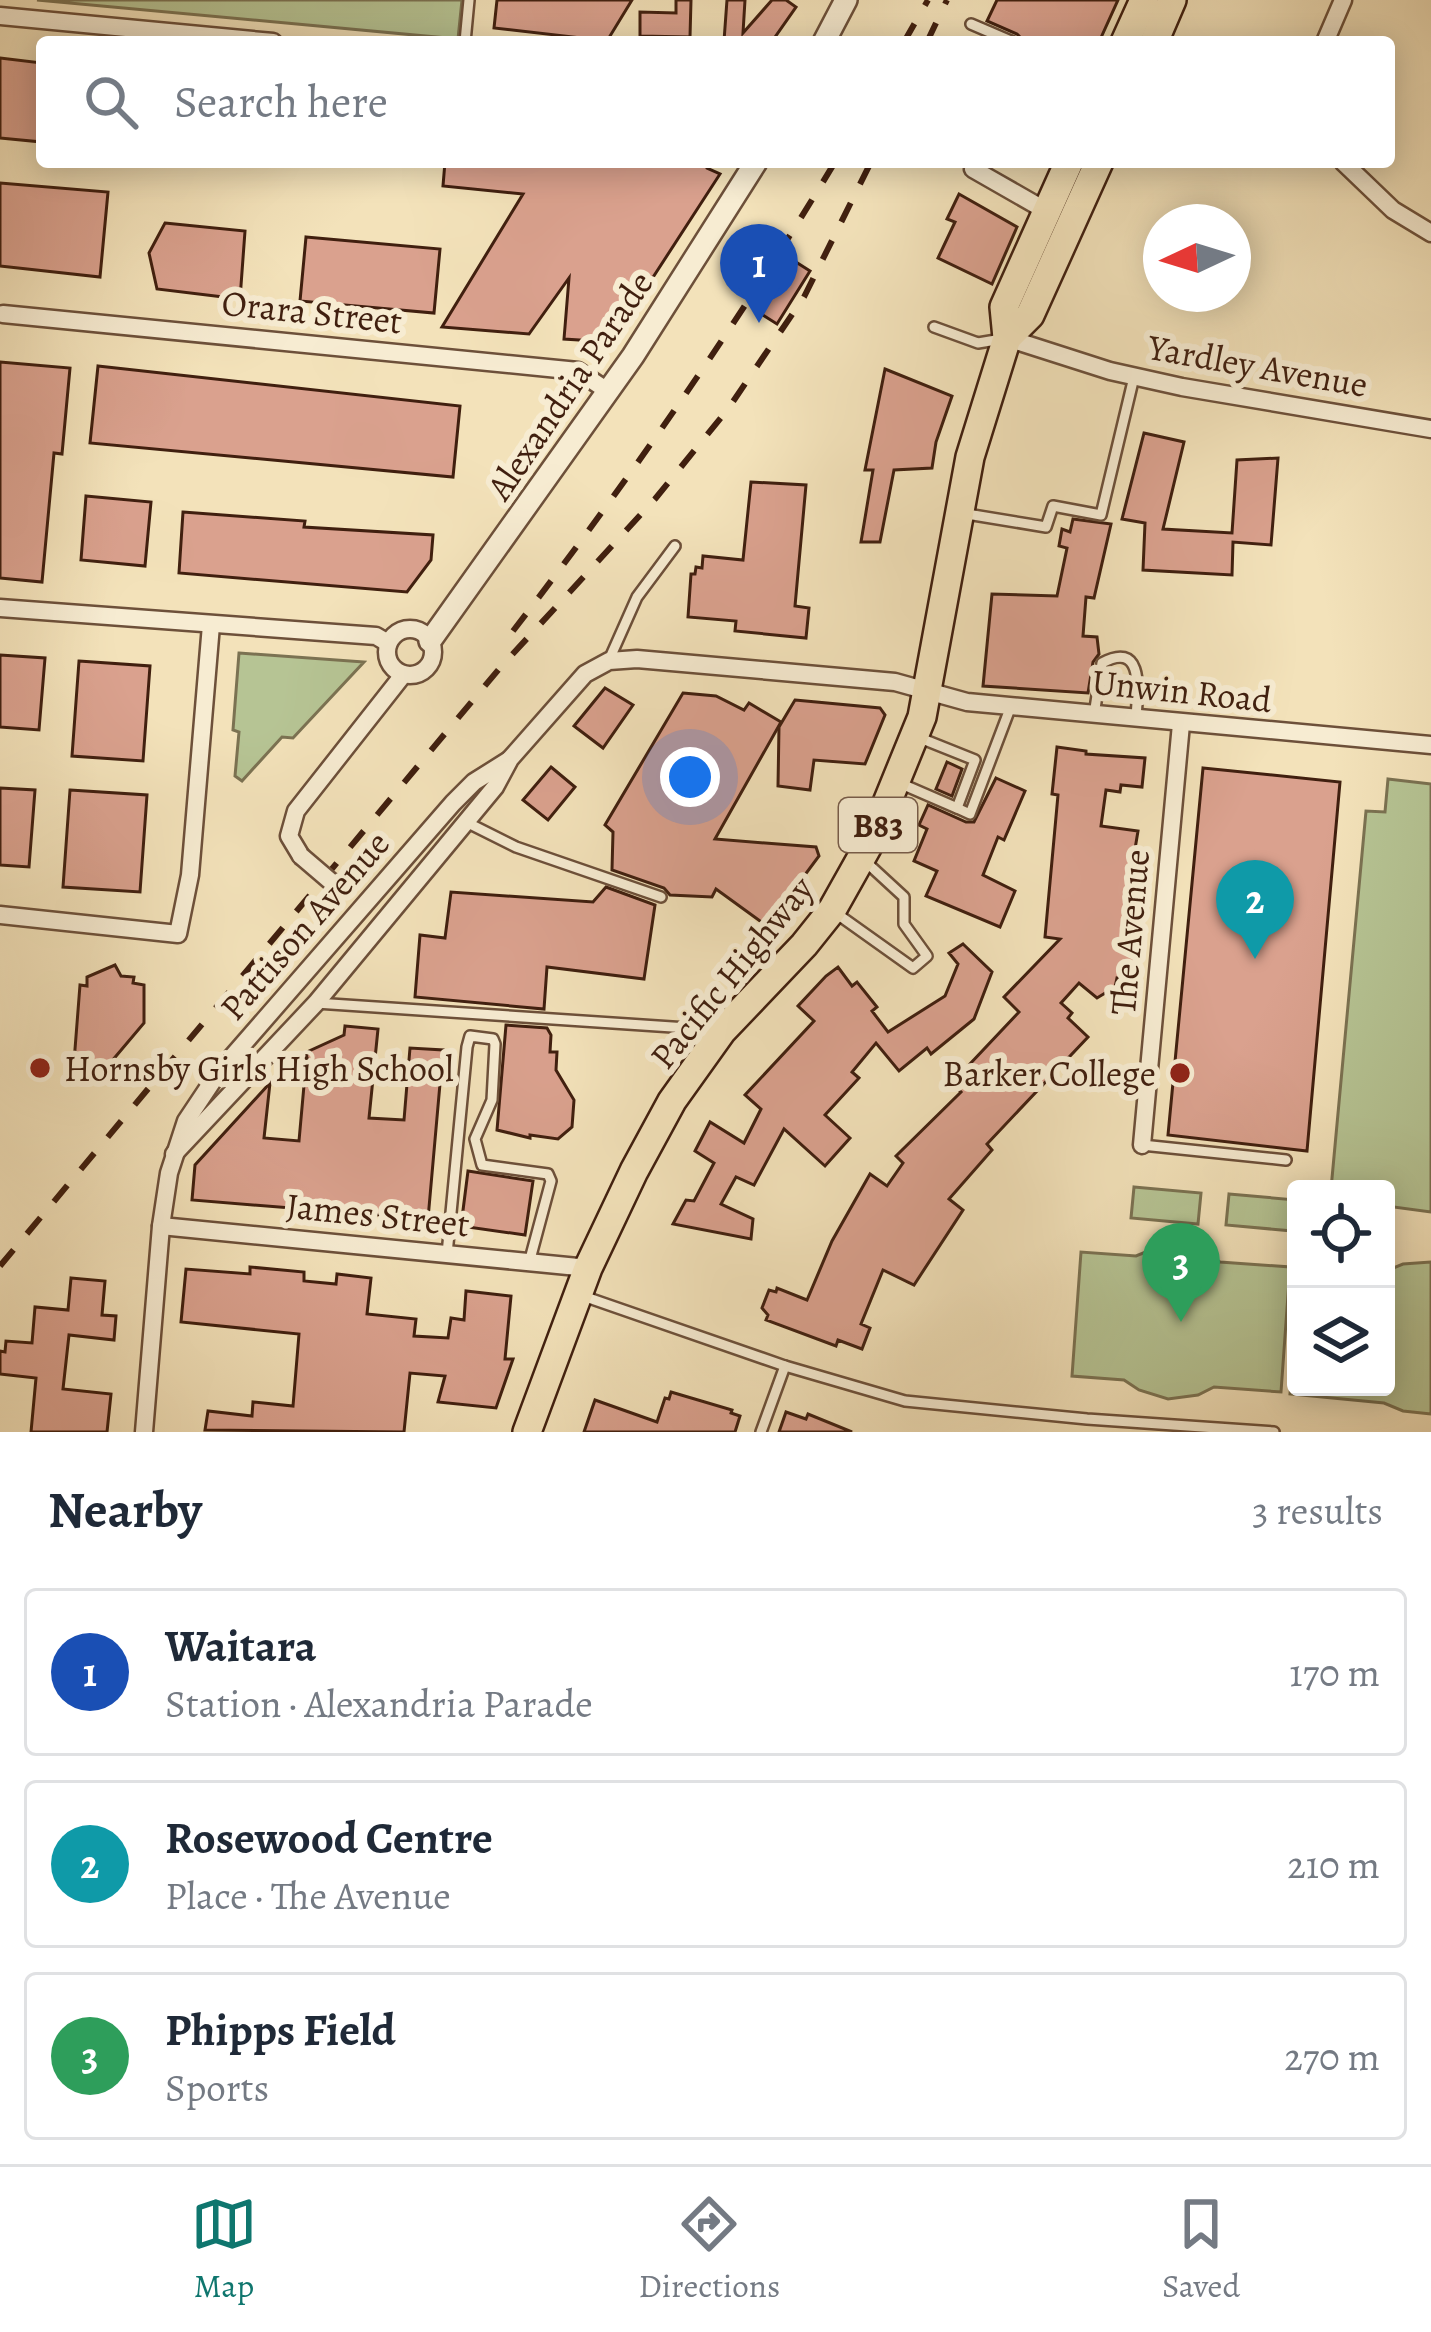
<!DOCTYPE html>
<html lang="en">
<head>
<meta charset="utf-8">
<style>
	body { margin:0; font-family:Alegreya,serif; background:#f2f2f3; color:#1f2937 }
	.controls { position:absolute; right:36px; bottom:36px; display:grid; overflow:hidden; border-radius:12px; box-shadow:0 6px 30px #0003 }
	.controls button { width:108px; height:108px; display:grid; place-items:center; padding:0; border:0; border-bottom:3px solid #e0e1e3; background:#fff; color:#1f2937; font:60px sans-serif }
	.compass { position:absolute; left:1143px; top:204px; width:108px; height:108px; border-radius:50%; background:#fff; box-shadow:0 6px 30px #0003; rotate:266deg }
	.you { position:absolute; left:690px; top:777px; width:42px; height:42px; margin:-30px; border:9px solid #fff; border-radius:50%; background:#1a73e8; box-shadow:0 0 0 18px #1a73e833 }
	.badge { display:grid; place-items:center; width:78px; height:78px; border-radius:50%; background:#0f766e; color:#fff; font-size:39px; font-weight:700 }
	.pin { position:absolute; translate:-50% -99px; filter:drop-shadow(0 3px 6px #0008) }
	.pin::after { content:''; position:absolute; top:63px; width:42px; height:36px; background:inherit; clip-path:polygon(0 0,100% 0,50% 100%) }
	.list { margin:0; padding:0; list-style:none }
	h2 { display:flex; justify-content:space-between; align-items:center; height:156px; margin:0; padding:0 48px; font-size:51px }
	h2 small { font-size:39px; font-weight:400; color:#747a83 }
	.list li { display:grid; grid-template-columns:78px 1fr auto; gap:36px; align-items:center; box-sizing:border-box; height:168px; margin:0 24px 24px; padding:0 24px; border:3px solid #e0e1e3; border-radius:12px }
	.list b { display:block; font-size:45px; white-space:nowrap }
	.list p { margin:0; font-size:39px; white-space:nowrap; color:#747a83 }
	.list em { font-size:39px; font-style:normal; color:#747a83 }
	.icon { flex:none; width:66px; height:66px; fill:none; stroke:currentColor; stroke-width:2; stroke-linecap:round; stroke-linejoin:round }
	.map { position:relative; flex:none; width:1431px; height:1432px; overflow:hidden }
	.search { position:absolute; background:#fff; box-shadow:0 6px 30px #0003; left:36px; right:36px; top:36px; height:132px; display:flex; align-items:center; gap:30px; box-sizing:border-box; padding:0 42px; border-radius:12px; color:#747a83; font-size:45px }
	.sheet { height:732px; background:#fff }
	nav { display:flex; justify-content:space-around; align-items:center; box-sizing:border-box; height:168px; border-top:3px solid #e0e1e3; background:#fff; font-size:33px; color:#747a83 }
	nav a { display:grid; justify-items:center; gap:6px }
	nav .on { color:#0f766e }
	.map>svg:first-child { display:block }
	.green { fill:#b6c494; stroke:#7b7252; stroke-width:3 }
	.building { fill:#daa18e; stroke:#401f0f; stroke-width:3 }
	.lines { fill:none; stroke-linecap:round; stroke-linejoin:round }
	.service-casing { stroke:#6d503a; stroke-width:14 }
	.minor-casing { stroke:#6d503a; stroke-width:21 }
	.tertiary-casing { stroke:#6d503a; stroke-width:26 }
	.primary-casing { stroke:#401f0f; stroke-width:32 }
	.service { stroke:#f7ecd2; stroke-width:9 }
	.minor { stroke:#f7ecd2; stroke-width:16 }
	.tertiary { stroke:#f7ecd2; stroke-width:21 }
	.primary { stroke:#f3e2ba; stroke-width:27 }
	.rail { stroke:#401f0f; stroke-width:6; stroke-dasharray:21 21; stroke-linecap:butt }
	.minor-bridge-casing { stroke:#6d503a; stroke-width:21; stroke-linecap:butt }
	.minor-bridge { stroke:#f7ecd2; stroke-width:16 }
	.poi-dot { fill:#8f2418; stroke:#f7ecd2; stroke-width:4.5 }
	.labels { text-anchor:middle; stroke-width:12; stroke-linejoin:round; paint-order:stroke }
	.shield { fill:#f7ecd2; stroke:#775c4a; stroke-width:3 }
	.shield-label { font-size:33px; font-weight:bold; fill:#401f0f }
	.street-label { font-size:36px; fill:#401f0f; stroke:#f7ecd2 }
	.poi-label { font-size:36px; fill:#401f0f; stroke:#f7ecd2; text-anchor:start }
</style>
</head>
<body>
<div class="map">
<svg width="1431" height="1432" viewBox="0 0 1431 1432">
	<rect width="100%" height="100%" fill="#f3e2ba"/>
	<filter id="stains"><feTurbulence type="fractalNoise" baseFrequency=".00167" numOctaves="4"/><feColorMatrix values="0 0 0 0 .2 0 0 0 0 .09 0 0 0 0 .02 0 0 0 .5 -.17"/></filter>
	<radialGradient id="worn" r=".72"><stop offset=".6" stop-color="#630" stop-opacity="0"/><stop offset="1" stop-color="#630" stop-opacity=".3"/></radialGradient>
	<g class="green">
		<path d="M37,0H462L458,39Z"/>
		<path d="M239,653L364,662L293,738L282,737L242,781L235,776L239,732L233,730Z"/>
		<path d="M1388,779L1431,784V1212L1386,1206V1189H1331L1366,811L1385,812Z"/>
		<path d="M1134,1187L1201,1193L1198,1224L1131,1218Z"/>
		<path d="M1229,1194L1296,1200L1293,1231L1226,1225Z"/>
		<path d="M1183,1246L1220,1262L1290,1267L1281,1392L1214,1387L1198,1395L1168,1399L1139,1390L1124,1380L1072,1376L1081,1252L1136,1256L1153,1249Z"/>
		<path d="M1431,1262V1414L1403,1411L1384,1403L1290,1394L1296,1321V1387H1386V1271L1403,1264Z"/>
	</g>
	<g class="building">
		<path d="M497,0H632L607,41L494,28Z"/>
		<path d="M676,0H691L690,37L640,36V12L676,13Z"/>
		<path d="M727,0H745L743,33L772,0H786L796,7L775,37L764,42L724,41Z"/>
		<path d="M997,0H1118L1099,42H1025L1017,34L987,21Z"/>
		<path d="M0,58L42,63V142L0,138Z"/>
		<path d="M445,162H704L707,168L720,174L611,342L564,339L569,278L529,334L442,327L523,194L443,186Z"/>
		<path d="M0,183L108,192L100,277L0,266Z"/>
		<path d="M959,194L1017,227L992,284L938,258L955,222L947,219Z"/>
		<path d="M165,223L245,231L240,299L157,289L149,253Z"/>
		<path d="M306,237L440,249L434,313L300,301Z"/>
		<path d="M788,257L810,271L777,324L755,310Z"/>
		<path d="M0,362L70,368L62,454L54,453L42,582L0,578Z"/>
		<path d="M98,366L460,406L453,477L90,443Z"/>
		<path d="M885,369L952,396L936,442L932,468L894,470L880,542H861L873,470H865Z"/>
		<path d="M1144,433L1184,442L1163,529L1232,533L1237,460L1278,458L1271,545L1233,542L1232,575L1143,570L1145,523L1122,519Z"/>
		<path d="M751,482L806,485L795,606L809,608L806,638L735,631L736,621L688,617L691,574H695L696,567L702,568L703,556L743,560Z"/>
		<path d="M86,496L151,502L145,566L81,560Z"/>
		<path d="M183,512L305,521L304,527L433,535L431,560L407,592L179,573Z"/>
		<path d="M1073,519L1111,524L1094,598L1086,597L1083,636L1097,637L1099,654L1093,662L1088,693L983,686L992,594L1057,596L1067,548L1059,546L1062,529L1070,532Z"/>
		<path d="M0,655L45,658L39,730L0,727Z"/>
		<path d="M79,661L150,666L143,761L72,756Z"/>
		<path d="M605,688L633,705L603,748L574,726Z"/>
		<path d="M683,693L716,696L744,710L749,703L781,722L715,839L816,847L819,856L767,926L716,889L712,897L670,895L664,888L612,870L613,832L605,825Z"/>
		<path d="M795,700L880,708L885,715L865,764L814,760L810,790L778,786L779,727Z"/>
		<path d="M1057,747L1086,751V754L1145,758L1142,787L1121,785L1120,792L1106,790L1101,826L1138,831L1130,879L1144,880L1132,980L1117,978L1115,987L1097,998L1079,983L1061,1003L1072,1013L1068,1018L1088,1037L987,1144L992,1150L949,1199L963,1210L914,1285L883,1270L861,1324L870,1328L862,1349L838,1340L836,1346L766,1320L768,1315L762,1308L769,1290L776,1292L777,1288L807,1300L832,1241L870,1174L887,1186L903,1163L896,1156L961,1092L952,1083L1019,1012L1004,997L1060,939L1045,937L1058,795L1052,794Z"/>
		<path d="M947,762L962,769L952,796L936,789Z"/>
		<path d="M551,767L575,787L548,820L523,800Z"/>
		<path d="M1203,768L1340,782L1307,1151L1168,1135Z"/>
		<path d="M996,778L1025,791L1004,840L998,837L983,875L1015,891L1000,927L926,896L937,871L914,861L927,829L919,825L928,805L966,822H974Z"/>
		<path d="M0,788L35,790L29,867L0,865Z"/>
		<path d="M70,790L147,795L140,892L63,887Z"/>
		<path d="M606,887L655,905L644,979L547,967L544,1009L415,997L420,935L445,938L451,892L593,902Z"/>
		<path d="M963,944L992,972L974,1019L931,1054L927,1048L899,1071L876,1043L852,1072L859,1078L825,1115L850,1138L825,1166L784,1129L754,1185L736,1177L721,1204L753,1219L751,1239L673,1224L686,1200L694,1201L714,1163L695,1151L710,1122L744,1143L761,1109L745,1095L814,1021L798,1006L826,976L838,967L852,986L857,982L877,1007L872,1011L888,1032L945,996L958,964L949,953Z"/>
		<path d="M115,965L121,976L134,977L133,983L144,985V1023L100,1075L87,1077L82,1073L80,1063L74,1062L80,985L87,986V977Z"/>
		<path d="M506,1025L547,1028L551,1035L550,1052H557L556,1070L574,1100L572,1127L558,1139L530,1135V1138L497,1130Z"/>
		<path d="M345,1026L378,1029L369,1118L404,1120L410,1048L443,1050L428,1219L192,1200L195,1165L270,1083L264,1138L299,1141L307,1052L344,1035Z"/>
		<path d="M468,1171L533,1181L525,1235L461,1226Z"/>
		<path d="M250,1267L304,1272V1281L336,1284L337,1274L371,1278L367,1314L416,1319L414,1336L448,1338L451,1318L464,1320L466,1291L511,1296L505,1359H513L496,1408L438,1402L445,1376L410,1373L404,1432L205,1430L208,1411L252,1416L253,1402L293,1406L299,1334L181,1322L186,1269L250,1274Z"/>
		<path d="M71,1278L105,1281L102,1315L116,1316L114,1340L69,1335L63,1389L111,1394L107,1432H31L36,1378L0,1374V1351L5,1352L6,1341L32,1343L35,1307L68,1310Z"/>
		<path d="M671,1392L732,1410L731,1413L740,1416L735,1432H584L595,1400L657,1422L665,1398L669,1399Z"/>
		<path d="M786,1412L806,1419L808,1414L852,1432H779Z"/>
	</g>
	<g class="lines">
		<defs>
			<g id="service">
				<path d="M971,24L1013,42"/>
				<path d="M465,42L469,0"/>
				<path d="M934,327L978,343L1002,339"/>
				<path d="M961,513L1046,527L1053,506L1101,515L1134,377"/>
				<path d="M609,660L637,597L675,546"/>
				<path d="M1094,715L1102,663C1146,639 1137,695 1136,719"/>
				<path d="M897,782L957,808L975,760L920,738"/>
				<path d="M957,808L970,814L1011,706"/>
				<path d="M466,822L516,847L661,897"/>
				<path d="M833,911L913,968L927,956L904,924V897L866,862"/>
				<path d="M316,1003L717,1030"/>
				<path d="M1142,1145L1286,1160"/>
				<path d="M447,1254L467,1047L470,1036L493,1039L495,1044L492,1100L475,1139L482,1165L548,1174L551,1181L529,1263"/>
				<path d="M583,1296L785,1366L905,1401L1087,1419L1274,1432"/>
				<path d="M761,1432L785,1366"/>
			</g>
			<g id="minor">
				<path d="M0,16L273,42"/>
				<path d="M1325,42L1343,0"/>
				<path d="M1343,162L1393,210L1431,233"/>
				<path d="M973,169L1050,213"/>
				<path d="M3,314L578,371L609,392"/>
				<path d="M1007,338L1110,371L1182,387L1431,429"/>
				<path d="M0,608L376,636L388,643"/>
				<circle cx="410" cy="652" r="23"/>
				<path d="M301,856L289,836L296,811L403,675"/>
				<path d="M0,915L178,934L190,875L211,625"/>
				<path d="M1142,1145L1181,724"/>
				<path d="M174,1154L316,1003L495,787L510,759L585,674L609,661L637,659L895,682L967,702L1431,745"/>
				<path d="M161,1226L588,1268"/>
				<path d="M144,1432L161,1226L169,1173L186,1121L218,1073L453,803L474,782L509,760"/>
			</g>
			<g id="tertiary">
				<path d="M824,42L846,0"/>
				<path d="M430,641L633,356L756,162"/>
			</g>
			<g id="primary">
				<path d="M1125,42L1144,0"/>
				<path d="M1154,42L1172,0"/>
				<path d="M1007,338L1030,315L1099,162"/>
				<path d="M527,1432L588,1268L634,1171L672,1101L722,1031L804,945L832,910L873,837L922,717L970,457L1007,338L1004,307L1069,162"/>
			</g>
		</defs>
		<use href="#service" class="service-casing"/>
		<use href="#minor" class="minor-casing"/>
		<use href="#tertiary" class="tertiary-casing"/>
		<use href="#primary" class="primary-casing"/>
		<use href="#service" class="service"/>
		<use href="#minor" class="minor"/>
		<use href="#tertiary" class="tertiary"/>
		<use href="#primary" class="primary"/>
		<g class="rail">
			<path d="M904,42L928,0"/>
			<path d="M927,42L947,0"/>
			<path d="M513,631C629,480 737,325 835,162"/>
			<path d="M0,1266L499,669L655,499L728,409L804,297L871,162"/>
		</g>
		<defs>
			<path id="minor-bridge" d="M301,856L342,891"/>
		</defs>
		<use href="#minor-bridge" class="minor-bridge-casing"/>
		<use href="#minor-bridge" class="minor-bridge"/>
	</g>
	<g class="poi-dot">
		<circle cx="40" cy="1068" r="12"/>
		<circle cx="1180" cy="1073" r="12"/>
	</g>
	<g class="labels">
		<rect class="shield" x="839" y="798" width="78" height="54" rx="9"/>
		<g class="shield-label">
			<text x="878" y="837">B83</text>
		</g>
		<g class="street-label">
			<text transform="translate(312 311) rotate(6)" y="13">Orara Street</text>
			<text transform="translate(1258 365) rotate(10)" y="13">Yardley Avenue</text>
			<text transform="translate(569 385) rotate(-56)" y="13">Alexandria Parade</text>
			<text transform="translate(1182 690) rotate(6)" y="13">Unwin Road</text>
			<text transform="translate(304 925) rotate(-49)" y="13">Pattison Avenue</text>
			<text transform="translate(1129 932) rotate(-85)" y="13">The Avenue</text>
			<text transform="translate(731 972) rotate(-51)" y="13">Pacific Highway</text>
			<text transform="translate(378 1214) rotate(6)" y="13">James Street</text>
		</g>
		<g class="poi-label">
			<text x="64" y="1081">Hornsby Girls High School</text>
			<text x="1156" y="1086" text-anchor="end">Barker College</text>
		</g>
	</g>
	<rect width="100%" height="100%" filter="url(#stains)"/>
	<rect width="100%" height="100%" fill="url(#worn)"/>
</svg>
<div class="controls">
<button><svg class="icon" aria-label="locate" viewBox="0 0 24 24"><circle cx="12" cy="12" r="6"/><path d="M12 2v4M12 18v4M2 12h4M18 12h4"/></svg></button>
<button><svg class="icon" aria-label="layers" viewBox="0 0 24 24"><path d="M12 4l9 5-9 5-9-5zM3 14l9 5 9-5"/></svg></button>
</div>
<svg class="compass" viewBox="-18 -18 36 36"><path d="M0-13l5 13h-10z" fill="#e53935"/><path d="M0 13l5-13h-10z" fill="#747a83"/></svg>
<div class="you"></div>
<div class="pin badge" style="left:759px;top:323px;background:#1a4fb4">1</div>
<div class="pin badge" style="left:1255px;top:959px;background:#0f9aa8">2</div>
<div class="pin badge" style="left:1181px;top:1322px;background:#2e9e5b">3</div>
<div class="search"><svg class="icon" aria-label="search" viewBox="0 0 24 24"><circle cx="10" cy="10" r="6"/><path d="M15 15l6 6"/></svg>Search here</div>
</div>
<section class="sheet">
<h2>Nearby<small>3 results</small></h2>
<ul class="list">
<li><span class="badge" style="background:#1a4fb4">1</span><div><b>Waitara</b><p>Station · Alexandria Parade</p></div><em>170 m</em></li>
<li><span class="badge" style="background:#0f9aa8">2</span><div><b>Rosewood Centre</b><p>Place · The Avenue</p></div><em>210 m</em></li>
<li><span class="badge" style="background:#2e9e5b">3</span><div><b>Phipps Field</b><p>Sports</p></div><em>270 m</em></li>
</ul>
</section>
<nav>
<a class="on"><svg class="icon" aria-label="map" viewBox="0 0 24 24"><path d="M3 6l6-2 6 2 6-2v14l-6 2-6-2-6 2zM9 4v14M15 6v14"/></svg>Map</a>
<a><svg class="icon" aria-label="directions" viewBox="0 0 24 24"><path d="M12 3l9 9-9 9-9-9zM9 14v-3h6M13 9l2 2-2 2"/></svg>Directions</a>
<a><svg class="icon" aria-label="saved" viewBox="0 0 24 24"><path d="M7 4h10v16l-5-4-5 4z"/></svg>Saved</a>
</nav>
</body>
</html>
